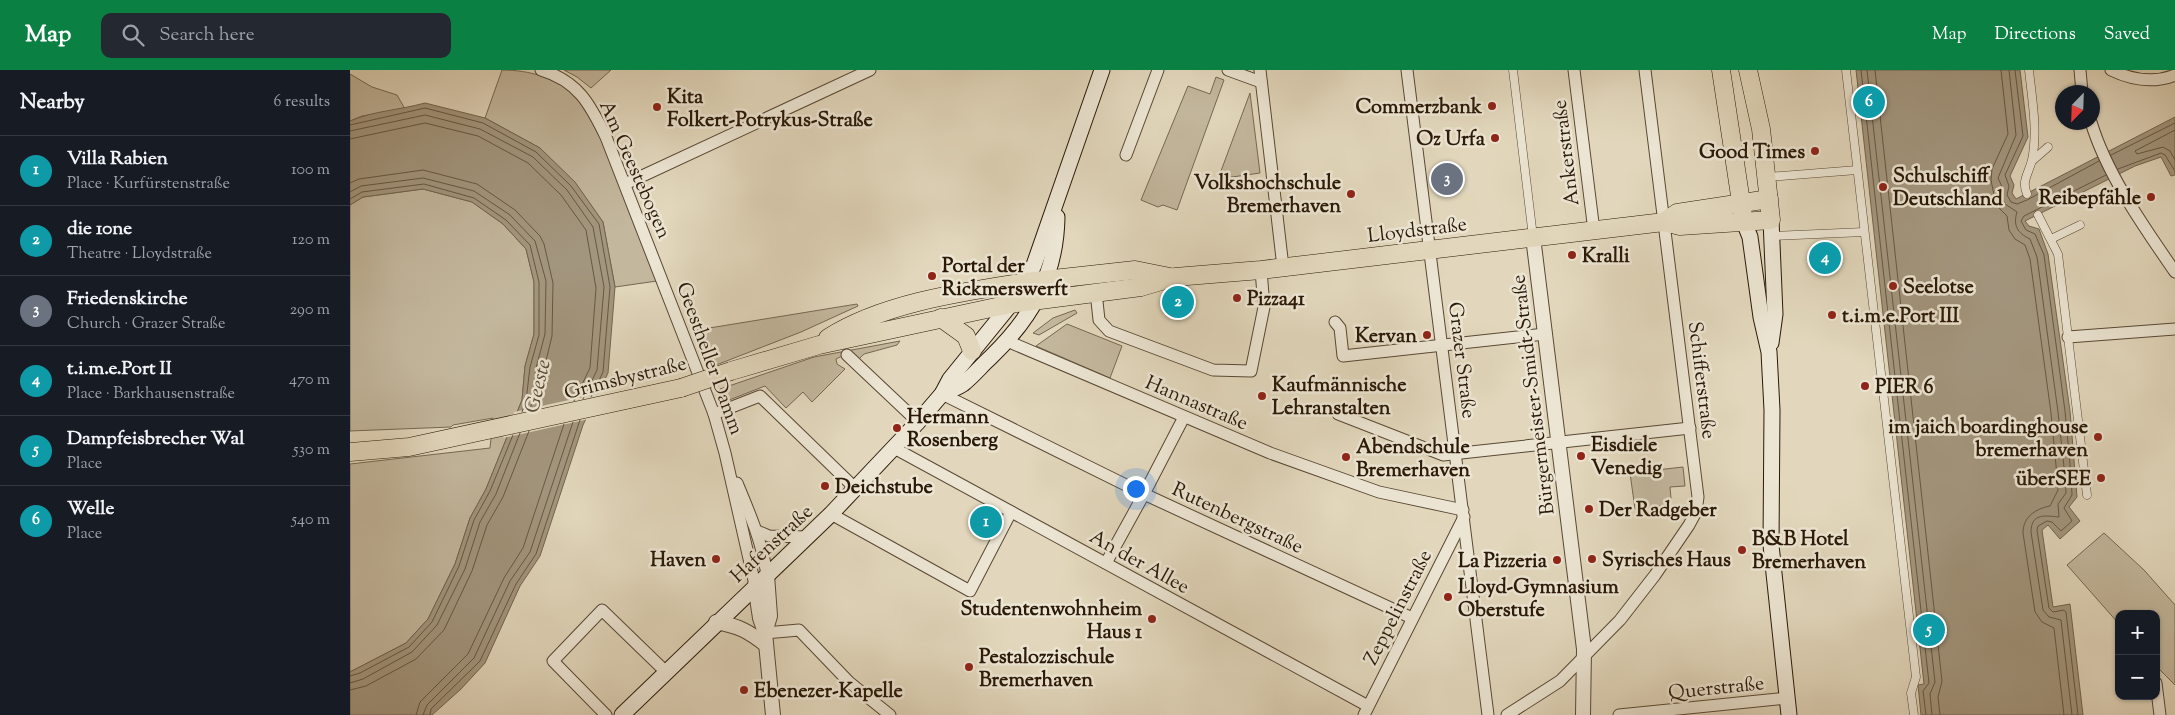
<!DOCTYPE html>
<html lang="en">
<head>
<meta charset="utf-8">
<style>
	body { margin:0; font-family:"Sorts Mill Goudy",serif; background:#242831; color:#f1f3f6 }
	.controls { position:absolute; right:15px; bottom:15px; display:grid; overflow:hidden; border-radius:10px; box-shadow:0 1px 4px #0004 }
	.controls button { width:45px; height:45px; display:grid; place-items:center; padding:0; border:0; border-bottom:1px solid #363941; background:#171b24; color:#f1f3f6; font:25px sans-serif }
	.compass { position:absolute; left:1705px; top:15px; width:45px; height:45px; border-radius:50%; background:#171b24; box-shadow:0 1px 4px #0004; rotate:203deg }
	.you { position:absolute; left:785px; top:418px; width:18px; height:18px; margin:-12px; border:4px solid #fff; border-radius:50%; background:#1a73e8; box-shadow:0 0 0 8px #1a73e833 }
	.badge { display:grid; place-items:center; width:32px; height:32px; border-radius:50%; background:#0b8043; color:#fff; font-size:16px; font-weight:700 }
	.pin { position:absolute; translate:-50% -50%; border:2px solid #fff; box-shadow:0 1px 5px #0006 }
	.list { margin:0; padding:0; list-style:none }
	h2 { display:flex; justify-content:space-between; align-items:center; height:65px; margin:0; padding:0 20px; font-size:21px }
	h2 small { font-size:16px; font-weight:400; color:#9ea1a6 }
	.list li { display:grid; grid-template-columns:32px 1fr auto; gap:15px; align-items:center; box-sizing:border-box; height:70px; padding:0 20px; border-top:1px solid #363941 }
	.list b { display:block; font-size:19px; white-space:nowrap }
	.list p { margin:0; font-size:16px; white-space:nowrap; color:#9ea1a6 }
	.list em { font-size:16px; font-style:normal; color:#9ea1a6 }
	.icon { flex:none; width:28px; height:28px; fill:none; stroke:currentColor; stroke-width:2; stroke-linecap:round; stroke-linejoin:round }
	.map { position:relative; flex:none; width:1825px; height:645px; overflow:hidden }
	header { display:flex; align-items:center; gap:30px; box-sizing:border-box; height:70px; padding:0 25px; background:#0b8043; color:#fff }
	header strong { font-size:24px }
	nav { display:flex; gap:28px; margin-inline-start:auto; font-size:18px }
	.search { width:350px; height:45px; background:#242831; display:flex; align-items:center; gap:12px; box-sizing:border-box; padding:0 18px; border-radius:10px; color:#9ea1a6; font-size:19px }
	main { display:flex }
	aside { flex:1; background:#171b24 }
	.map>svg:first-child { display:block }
	.green { fill:#c3b79d; stroke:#766852 }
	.water { fill:#a3967e; stroke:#73644e }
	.pier { fill:#e2d7bc }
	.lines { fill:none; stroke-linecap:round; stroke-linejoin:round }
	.shore { stroke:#665842; stroke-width:1 }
	.pedestrian-casing { stroke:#584834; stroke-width:9 }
	.minor-casing { stroke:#584834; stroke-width:13 }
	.tertiary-casing { stroke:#584834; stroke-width:16 }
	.secondary-casing { stroke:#2a1907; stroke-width:17 }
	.primary-casing { stroke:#2a1907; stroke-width:19 }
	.trunk-casing { stroke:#2a1907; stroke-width:19 }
	.pedestrian { stroke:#ece5d3; stroke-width:8 }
	.minor { stroke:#ece5d3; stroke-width:11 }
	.tertiary { stroke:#ece5d3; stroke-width:14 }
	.secondary { stroke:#ece5d3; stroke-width:15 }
	.primary { stroke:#e2d7bc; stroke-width:18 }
	.trunk { stroke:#e2d7bc; stroke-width:18 }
	.trunk-bridge-casing { stroke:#2a1907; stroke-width:19; stroke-linecap:butt }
	.trunk-bridge { stroke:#e2d7bc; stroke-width:18 }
	.poi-dot { fill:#8f2418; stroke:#ece5d3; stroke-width:2 }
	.labels { text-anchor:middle; stroke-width:5; stroke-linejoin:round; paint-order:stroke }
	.poi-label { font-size:20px; font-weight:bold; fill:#2a1907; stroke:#ece5d3; text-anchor:start }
	.street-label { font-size:20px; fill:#2a1907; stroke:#ece5d3 }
	.water-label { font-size:21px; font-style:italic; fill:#5a4b37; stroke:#ece5d3 }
</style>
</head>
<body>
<header>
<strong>Map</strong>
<div class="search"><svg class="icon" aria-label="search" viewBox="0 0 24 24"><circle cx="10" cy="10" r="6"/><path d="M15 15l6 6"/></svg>Search here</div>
<nav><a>Map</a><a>Directions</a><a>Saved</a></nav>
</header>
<main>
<aside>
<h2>Nearby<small>6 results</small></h2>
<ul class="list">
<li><span class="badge" style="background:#0f9aa8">1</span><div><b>Villa Rabien</b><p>Place · Kurfürstenstraße</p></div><em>100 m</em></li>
<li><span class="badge" style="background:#0f9aa8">2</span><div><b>die 10ne</b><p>Theatre · Lloydstraße</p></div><em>120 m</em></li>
<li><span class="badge" style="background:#6b7280">3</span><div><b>Friedenskirche</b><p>Church · Grazer Straße</p></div><em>290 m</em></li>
<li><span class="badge" style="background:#0f9aa8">4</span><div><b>t.i.m.e.Port II</b><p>Place · Barkhausenstraße</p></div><em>470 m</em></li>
<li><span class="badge" style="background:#0f9aa8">5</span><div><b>Dampfeisbrecher Wal</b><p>Place</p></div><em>530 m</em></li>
<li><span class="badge" style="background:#0f9aa8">6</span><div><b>Welle</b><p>Place</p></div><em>540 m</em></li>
</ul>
</aside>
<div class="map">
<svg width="1825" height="645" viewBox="0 0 1825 645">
	<rect width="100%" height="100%" fill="#e2d7bc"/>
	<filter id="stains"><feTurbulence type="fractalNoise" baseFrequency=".004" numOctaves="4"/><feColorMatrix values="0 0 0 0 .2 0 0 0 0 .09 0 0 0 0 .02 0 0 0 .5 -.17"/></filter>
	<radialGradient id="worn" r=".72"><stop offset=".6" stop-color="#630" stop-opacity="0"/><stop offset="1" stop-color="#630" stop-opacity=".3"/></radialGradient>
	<g class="green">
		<path d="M152,0C179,0 209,8 228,28C244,44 254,76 262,97C277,135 292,173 307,211L265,217L253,152L225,113L190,78L135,48Z"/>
		<path d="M214,0H261L241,18L227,7Z"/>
		<path d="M0,4L22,17L47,25L55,39L12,46L0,51Z"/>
		<path d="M866,7L874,10L827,140L813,135L808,137L791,130L838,16L860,24Z"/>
		<path d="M900,23L910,103L868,109Z"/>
		<path d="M73,119L122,132L153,154L176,179L184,212V264L175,296L172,330L136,419L120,448L105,494L78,549L56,573L0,602V394L140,378L143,348L103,355L101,357L0,361V135L13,127Z"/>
		<path d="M507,234L508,236L451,262L361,297L347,260Z"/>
		<path d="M725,240L727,243L689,265L683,263L703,248Z"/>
		<path d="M717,254L772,276L760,308L686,276Z"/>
		<path d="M550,271L547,275L514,284L507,291L496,284L486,289L487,294L495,299L462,332L453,322L436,338L415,316L374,332L370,319L464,287Z"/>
		<path d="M1333,397L1335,416L1320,417L1321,429L1318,435L1285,439L1280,403Z"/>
		<path d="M1754,463L1794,500L1825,535V615L1806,596V544H1769V554L1717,495Z"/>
	</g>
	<g class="water">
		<path d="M1506,0H1670L1678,67L1660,106L1664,115L1662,123L1666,129L1825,47V105L1821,106L1811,87L1785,96L1675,151L1679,156L1689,159L1698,184L1720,341L1727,427L1719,437L1730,451L1710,469L1698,455L1692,460L1703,537L1720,534L1733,645H1571L1568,615L1574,614Z"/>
		<path d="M75,33L135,48L190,78L225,112L253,152L265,217L258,303L233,355L190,486L170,516L135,593L111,619L82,645H0V602L56,573L78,549L105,494L120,448L136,419L172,330L175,296L184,264V212L176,179L153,154L122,132L73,119L13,127L0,135V51C23,41 50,40 75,33Z"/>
	</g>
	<path class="pier" d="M251,323L239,349L153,368L164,342Z"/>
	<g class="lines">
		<g class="shore">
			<path d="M1511,0L1579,613L1573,621L1576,645"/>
			<path d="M1517,0L1585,612L1580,624L1582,645"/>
			<path d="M1525,0L1592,611L1588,627L1590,645"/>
			<path d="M1651,0L1658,64L1642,99L1641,110L1645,130L1650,139L1657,146L1659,160L1665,169L1675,175L1680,189L1701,343L1707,406L1708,420L1700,436C1685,439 1673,447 1673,463L1685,542L1692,552L1704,558L1714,645"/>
			<path d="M1659,0L1666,65L1648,108L1652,117L1651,126L1655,134L1667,142C1663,155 1667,163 1680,169L1687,187L1708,342L1715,406L1716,423L1708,434L1709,447C1697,446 1681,442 1681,462L1693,540L1699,547L1711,550L1722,645"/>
			<path d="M1665,0L1673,66L1655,105L1659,116L1657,125L1661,132L1667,134L1677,130L1749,91"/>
			<path d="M0,55L75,38L133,53L186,82L221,116L249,154L260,217L253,302L241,327"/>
			<path d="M1825,60L1785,81L1787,84L1813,77L1820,81L1825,90"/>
			<path d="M0,61L75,45L130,59L183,87L217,120L243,157L254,217L247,300L233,329"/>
			<path d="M0,69L75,53L128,66L178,93L211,125L236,160L246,218L240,298L224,331"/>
			<path d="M1761,85L1825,53"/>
			<path d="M1768,99L1811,83L1815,85L1825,101"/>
			<path d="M0,113L9,109L73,100L127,114L165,140L190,166L194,174L203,213L202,266L194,299L188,339"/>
			<path d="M0,122L11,116L73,108L124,121L160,145L185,171L196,211L195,264L186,298L183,331L179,341"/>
			<path d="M0,129L12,122L74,114L124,128L156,150L180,175L189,212V265L180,297L176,331L172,342"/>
			<path d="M0,606L10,603L59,577L82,552L109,496L124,450L140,421L163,365"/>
			<path d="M0,613L13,609L62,582L87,555L115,499L130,452L146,424L170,363"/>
			<path d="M0,620L16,616L66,589L94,560L122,501L137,455L153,427L179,361"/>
			<path d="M66,645L70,632L118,584L154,508L173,478L214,354"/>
			<path d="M73,645L77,635L124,588L160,511L180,482L223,352"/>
			<path d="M80,645L81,639L130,591L166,514L186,484L230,350"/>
			<path d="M1728,645L1716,542L1714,540L1703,542L1699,538L1687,460L1688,456L1697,451L1702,452L1711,461L1722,451L1714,438L1722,425L1721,405L1715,341L1694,185L1685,164L1676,160L1671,151L1674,146L1756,105"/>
		</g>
		<defs>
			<g id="pedestrian">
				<path d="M1163,0L1183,167"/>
				<path d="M1496,0L1566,607L1561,623L1564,645"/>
				<path d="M1682,91L1698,77"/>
				<path d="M1417,107L1507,100"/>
				<path d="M1677,124C1671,111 1679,103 1682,90C1688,61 1682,29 1679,0"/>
				<path d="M1688,145L1708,184L1737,425"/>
				<path d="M1422,166L1514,162"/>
				<path d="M1701,169L1730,155"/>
			</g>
			<g id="minor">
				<path d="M191,0C228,11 240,34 256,67L364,344L375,383L405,515"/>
				<path d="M878,0L911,12"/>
				<path d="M910,0L933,197"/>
				<path d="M1057,0L1138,645"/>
				<path d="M1224,0L1244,161"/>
				<path d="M1730,0L1732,22"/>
				<path d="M1761,0C1782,10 1803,14 1825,5"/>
				<path d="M1741,52C1757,105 1794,157 1825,202"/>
				<path d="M776,85L808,0"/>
				<path d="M275,114L520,0"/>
				<path d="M746,222L749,250L759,261L863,300L901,301L914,237L911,200"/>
				<path d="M985,252L990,258L993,286L1195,264"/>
				<path d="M1718,267L1825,259"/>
				<path d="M657,271L920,383L1029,422L1113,440"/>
				<path d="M497,285L568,352"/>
				<path d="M592,324L794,424L1062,548"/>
				<path d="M364,344L410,326L506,419"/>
				<path d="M988,344L1093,385L1340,358"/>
				<path d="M544,378L1018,636"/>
				<path d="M387,413C400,444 412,472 417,505"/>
				<path d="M481,444L620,521L661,442"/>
				<path d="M407,461L419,466L457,467"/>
				<path d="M756,493L794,424L834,347"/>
				<path d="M415,563L449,560L499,612L540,645"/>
				<path d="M1806,613L1810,645"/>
				<path d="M256,645L203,591L252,540L316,602"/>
				<path d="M1014,645L1114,447"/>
				<path d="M1157,645L1210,611L1270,550L1305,505L1339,455L1346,442L1348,427L1295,0"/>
				<path d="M1269,645L1437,628"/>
			</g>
			<g id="tertiary">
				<path d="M1183,167L1234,579L1233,645"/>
				<path d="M405,515L410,548L415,563L423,645"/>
				<path d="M366,552C389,556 398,561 416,575"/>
				<path d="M415,563L420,546L417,505"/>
			</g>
			<g id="secondary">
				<path d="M1394,152L1400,167L1411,247L1419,282L1422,340L1421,475L1439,645"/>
				<path d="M1421,273L1425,244L1421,150"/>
				<path d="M592,324C599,321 607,318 613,314C623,306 632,295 641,287C682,247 706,206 707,147"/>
				<path d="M272,645L481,444L568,352L592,324L600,309L669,224L684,195L752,0"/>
			</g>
			<g id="primary">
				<path d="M1371,0L1394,152"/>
				<path d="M1314,152L1327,143L1419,129"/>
				<path d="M676,212L785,200L820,207"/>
				<path d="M660,234L791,217L825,207L911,200L1314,152L1330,156L1421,150L1411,59L1398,0"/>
			</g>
			<g id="trunk">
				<path d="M591,248L616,266L622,281"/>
				<path d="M478,268C533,233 612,222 676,212"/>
				<path d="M381,301L469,275L660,234"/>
				<path d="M0,382L59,377L331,318"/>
			</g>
		</defs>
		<use href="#pedestrian" class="pedestrian-casing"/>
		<use href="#minor" class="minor-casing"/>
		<use href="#tertiary" class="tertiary-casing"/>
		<use href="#secondary" class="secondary-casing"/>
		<use href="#primary" class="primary-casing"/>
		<use href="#trunk" class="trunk-casing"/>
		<use href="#pedestrian" class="pedestrian"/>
		<use href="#minor" class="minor"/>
		<use href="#tertiary" class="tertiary"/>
		<use href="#secondary" class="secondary"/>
		<use href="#primary" class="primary"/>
		<use href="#trunk" class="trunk"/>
		<defs>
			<path id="trunk-bridge" d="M331,318L381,301"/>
		</defs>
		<use href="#trunk-bridge" class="trunk-bridge-casing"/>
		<use href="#trunk-bridge" class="trunk-bridge"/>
	</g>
	<g class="poi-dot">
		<circle cx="1142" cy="36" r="5"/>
		<circle cx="307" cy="37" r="5"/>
		<circle cx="1145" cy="68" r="5"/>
		<circle cx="1465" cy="81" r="5"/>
		<circle cx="1533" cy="117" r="5"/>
		<circle cx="1001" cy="124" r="5"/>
		<circle cx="1801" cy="127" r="5"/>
		<circle cx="1222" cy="185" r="5"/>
		<circle cx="582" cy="206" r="5"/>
		<circle cx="1543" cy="216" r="5"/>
		<circle cx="887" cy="228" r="5"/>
		<circle cx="1482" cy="245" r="5"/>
		<circle cx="1077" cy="265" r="5"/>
		<circle cx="1515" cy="316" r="5"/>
		<circle cx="912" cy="326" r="5"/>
		<circle cx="547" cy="358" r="5"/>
		<circle cx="1748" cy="367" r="5"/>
		<circle cx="1231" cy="386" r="5"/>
		<circle cx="996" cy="387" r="5"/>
		<circle cx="1751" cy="408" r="5"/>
		<circle cx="475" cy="416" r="5"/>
		<circle cx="1239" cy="439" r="5"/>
		<circle cx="1392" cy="480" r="5"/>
		<circle cx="366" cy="489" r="5"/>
		<circle cx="1242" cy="489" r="5"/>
		<circle cx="1207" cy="490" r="5"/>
		<circle cx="1098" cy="527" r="5"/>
		<circle cx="802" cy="549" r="5"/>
		<circle cx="619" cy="597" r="5"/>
		<circle cx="394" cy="620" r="5"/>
	</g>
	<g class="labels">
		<g class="poi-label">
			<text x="317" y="33">Kita<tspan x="317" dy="23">Folkert-Potrykus-Straße</tspan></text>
			<text x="1132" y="43" text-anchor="end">Commerzbank</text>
			<text x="1135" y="75" text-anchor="end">Oz Urfa</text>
			<text x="1455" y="88" text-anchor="end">Good Times</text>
			<text x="1543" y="112">Schulschiff<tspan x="1543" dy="23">Deutschland</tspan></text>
			<text x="991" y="119" text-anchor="end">Volkshochschule<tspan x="991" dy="23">Bremerhaven</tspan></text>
			<text x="1791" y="134" text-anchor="end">Reibepfähle</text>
			<text x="1232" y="192">Kralli</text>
			<text x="592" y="202">Portal der<tspan x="592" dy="23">Rickmerswerft</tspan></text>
			<text x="1553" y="223">Seelotse</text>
			<text x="897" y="235">Pizza41</text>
			<text x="1492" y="252">t.i.m.e.Port III</text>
			<text x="1067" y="272" text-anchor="end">Kervan</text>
			<text x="922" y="321">Kaufmännische<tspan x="922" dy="23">Lehranstalten</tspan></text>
			<text x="1525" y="323">PIER 6</text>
			<text x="557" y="353">Hermann<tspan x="557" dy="23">Rosenberg</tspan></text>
			<text x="1738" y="363" text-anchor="end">im jaich boardinghouse<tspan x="1738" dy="23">bremerhaven</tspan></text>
			<text x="1241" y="381">Eisdiele<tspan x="1241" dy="23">Venedig</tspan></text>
			<text x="1006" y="383">Abendschule<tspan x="1006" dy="23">Bremerhaven</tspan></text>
			<text x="1741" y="415" text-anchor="end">überSEE</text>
			<text x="485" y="423">Deichstube</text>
			<text x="1249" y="446">Der Radgeber</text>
			<text x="1402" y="475">B&amp;B Hotel<tspan x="1402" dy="23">Bremerhaven</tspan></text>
			<text x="356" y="496" text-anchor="end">Haven</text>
			<text x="1252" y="496">Syrisches Haus</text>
			<text x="1197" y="497" text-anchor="end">La Pizzeria</text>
			<text x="1108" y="523">Lloyd-Gymnasium<tspan x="1108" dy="23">Oberstufe</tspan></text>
			<text x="792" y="545" text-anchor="end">Studentenwohnheim<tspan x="792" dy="23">Haus 1</tspan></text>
			<text x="629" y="593">Pestalozzischule<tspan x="629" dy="23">Bremerhaven</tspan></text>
			<text x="404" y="627">Ebenezer-Kapelle</text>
		</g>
		<g class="street-label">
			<text transform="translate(1215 83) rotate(-97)" y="7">Ankerstraße</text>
			<text transform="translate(286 99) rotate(66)" y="7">Am Geestebogen</text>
			<text transform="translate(1067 159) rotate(-7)" y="7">Lloydstraße</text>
			<text transform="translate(361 288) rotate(70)" y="7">Geestheller Damm</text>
			<text transform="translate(1113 290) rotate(83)" y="7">Grazer Straße</text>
			<text transform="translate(275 307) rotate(-14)" y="7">Grimsbystraße</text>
			<text transform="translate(1353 310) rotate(83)" y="7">Schifferstraße</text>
			<text transform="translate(1182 325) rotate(-97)" y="7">Bürgermeister-Smidt-Straße</text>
			<text transform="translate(847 332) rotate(23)" y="7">Hannastraße</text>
			<text transform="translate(888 447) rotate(25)" y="7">Rutenbergstraße</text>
			<text transform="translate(421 473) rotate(-43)" y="7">Hafenstraße</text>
			<text transform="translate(790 491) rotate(29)" y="7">An der Allee</text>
			<text transform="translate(1047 537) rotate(-63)" y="7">Zeppelinstraße</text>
			<text transform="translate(1366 617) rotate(-6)" y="7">Querstraße</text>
		</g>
		<g class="water-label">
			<text transform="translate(187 316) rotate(-77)" y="7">Geeste</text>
		</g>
	</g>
	<rect width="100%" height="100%" filter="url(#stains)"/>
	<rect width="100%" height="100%" fill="url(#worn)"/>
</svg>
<div class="controls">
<button>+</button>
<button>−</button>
</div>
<svg class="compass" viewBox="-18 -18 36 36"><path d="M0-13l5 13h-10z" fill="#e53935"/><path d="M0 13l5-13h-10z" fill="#9ea1a6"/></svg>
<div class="you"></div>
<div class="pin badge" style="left:636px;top:452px;background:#0f9aa8">1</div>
<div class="pin badge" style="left:828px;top:232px;background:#0f9aa8">2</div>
<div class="pin badge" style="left:1097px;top:109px;background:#6b7280">3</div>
<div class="pin badge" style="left:1475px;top:188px;background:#0f9aa8">4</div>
<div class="pin badge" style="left:1579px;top:560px;background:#0f9aa8">5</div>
<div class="pin badge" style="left:1519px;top:32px;background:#0f9aa8">6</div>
</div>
</main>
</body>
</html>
